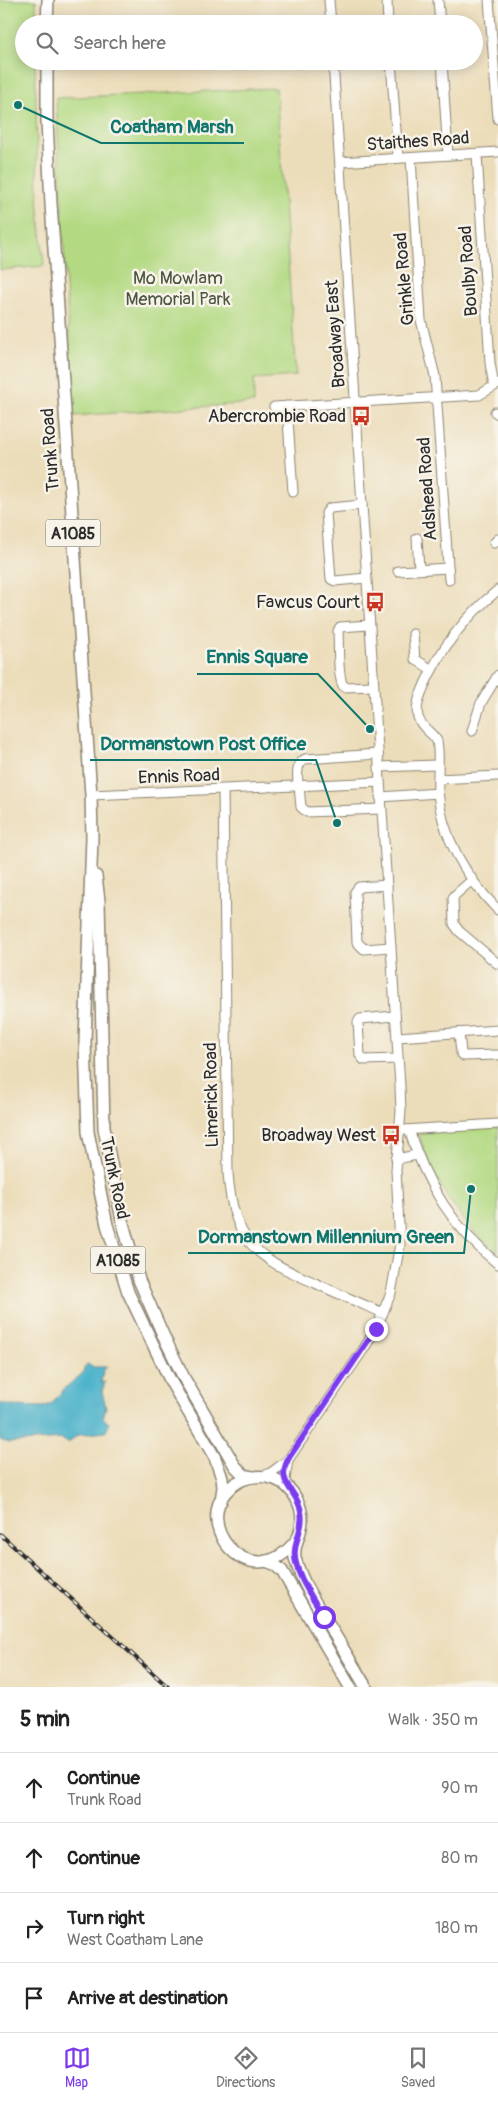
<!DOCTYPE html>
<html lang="en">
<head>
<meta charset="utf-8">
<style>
	body { margin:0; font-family:Pangolin,sans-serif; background:#f2f2f2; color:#222 }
	.stop { position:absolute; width:15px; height:15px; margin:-11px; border:4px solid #7c3aed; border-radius:50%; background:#fff }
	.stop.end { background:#7c3aed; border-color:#fff; box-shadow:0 1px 5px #0008 }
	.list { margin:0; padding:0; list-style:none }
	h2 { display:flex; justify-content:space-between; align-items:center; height:65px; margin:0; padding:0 20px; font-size:21px }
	h2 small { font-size:16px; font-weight:400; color:#767676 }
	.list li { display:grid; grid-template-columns:32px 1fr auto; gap:15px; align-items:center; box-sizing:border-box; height:70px; padding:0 20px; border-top:1px solid #e0e0e0 }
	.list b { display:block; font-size:19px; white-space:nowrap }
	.list p { margin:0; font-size:16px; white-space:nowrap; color:#767676 }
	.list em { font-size:16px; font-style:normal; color:#767676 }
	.icon { flex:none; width:28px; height:28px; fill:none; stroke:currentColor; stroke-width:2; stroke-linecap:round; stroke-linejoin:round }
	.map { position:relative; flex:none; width:498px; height:1687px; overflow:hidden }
	.search { position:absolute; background:#fff; box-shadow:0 2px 12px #0003; left:15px; right:15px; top:15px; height:55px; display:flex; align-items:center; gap:12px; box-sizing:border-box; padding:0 18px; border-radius:28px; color:#767676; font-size:19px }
	.sheet { height:345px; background:#fff }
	nav { display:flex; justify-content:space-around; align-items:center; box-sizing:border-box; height:70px; border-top:1px solid #e0e0e0; background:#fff; font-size:14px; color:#767676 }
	nav a { display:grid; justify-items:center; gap:2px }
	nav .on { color:#7c3aed }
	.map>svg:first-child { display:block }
	.green { fill:#b3da83; stroke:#6f8257 }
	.water { fill:#4bb2ca; stroke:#3b6e7a }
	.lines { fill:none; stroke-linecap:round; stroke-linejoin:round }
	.minor-casing { stroke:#8c8472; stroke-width:11 }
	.major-casing { stroke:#8c8472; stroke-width:14 }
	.minor { stroke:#fff; stroke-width:9 }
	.major { stroke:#fff; stroke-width:11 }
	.rail-casing { stroke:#2b2b2b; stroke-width:4 }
	.rail { stroke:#f7f3e8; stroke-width:2; stroke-dasharray:5.5; stroke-linecap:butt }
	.route { stroke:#7c3aed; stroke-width:6 }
	.labels { text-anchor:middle; stroke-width:5; stroke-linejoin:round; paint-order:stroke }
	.shield { fill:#f7f3e8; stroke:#686764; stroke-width:1 }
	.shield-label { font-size:16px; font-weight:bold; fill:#2b2b2b }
	.street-label { font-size:18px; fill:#2b2b2b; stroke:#f7f3e8 }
	.park-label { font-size:18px; fill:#4d5741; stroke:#f7f3e8 }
	.poi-label { font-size:18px; fill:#2b2b2b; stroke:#f7f3e8; text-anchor:end }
	.leader { fill:none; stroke:#0f766e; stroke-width:2 }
	.callout-dot { fill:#0f766e; stroke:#f7f3e8; stroke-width:2 }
	.callout-label { font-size:19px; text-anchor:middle; font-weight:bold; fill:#0f766e; stroke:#f7f3e8; stroke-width:5; stroke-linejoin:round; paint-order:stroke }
</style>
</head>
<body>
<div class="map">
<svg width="498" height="1687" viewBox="0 0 498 1687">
	<rect width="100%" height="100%" fill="#f7f3e8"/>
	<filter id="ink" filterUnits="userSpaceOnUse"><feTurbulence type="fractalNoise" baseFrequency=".02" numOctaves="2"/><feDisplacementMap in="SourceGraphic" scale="10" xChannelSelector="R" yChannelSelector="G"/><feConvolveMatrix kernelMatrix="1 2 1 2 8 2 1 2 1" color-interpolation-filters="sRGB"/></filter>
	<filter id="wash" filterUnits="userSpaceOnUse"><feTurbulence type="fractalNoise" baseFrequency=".0096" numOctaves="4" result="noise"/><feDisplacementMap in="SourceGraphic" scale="20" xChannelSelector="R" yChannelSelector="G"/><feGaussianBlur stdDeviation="1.12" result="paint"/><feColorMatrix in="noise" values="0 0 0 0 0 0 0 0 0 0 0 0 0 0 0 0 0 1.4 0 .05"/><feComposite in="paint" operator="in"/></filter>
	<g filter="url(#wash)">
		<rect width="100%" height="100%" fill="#ecddba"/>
		<g class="green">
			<path d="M0,0H36V24H24V61H35L38,198L44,266L0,270Z"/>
			<path d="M276,88L296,376L254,379V403L73,416L56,98Z"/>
			<path d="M498,1127V1253C460,1223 431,1179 419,1133Z"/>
		</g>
		<path class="water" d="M87,1364L94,1367H107L103,1371L101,1383L105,1382L102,1392L106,1407L103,1418L109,1423L106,1432L78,1435L70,1442H66L62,1439L9,1443L0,1440V1403L12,1406L43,1407L51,1404L65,1388L83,1373L84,1368Z"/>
	</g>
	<g filter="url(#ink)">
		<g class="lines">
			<defs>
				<g id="minor">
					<path d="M329,0L331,24"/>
					<path d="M387,0L388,24"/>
					<path d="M438,0L440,24"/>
					<path d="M489,0L498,119"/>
					<path d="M391,61L398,158"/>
					<path d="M442,61L448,155"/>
					<path d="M477,154L490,363L494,386"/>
					<path d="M411,158L421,320L435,376L449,580"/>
					<path d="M340,162L498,152"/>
					<path d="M287,406L293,492"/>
					<path d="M274,407L479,395L498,384"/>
					<path d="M495,412L498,414"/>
					<path d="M362,505L330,508L326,513L331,579L335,581L366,578"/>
					<path d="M417,538L419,569"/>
					<path d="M494,543L498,539"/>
					<path d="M398,571L448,568"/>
					<path d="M498,590C466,616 442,646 425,684C421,693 415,706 418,717C421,728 432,732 437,741C440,757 437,775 438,791C441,836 467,879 498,910"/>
					<path d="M369,625L340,627L338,631C339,644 337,679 344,687L373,686"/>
					<path d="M413,634L415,659L432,670"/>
					<path d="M472,731L481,703L498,675"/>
					<path d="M379,767L437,765"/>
					<path d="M438,779L498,776"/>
					<path d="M298,786C298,776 295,765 305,759L378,754"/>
					<path d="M299,786L301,807L307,812L381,809"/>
					<path d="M273,787L380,782"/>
					<path d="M223,790L228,1173C233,1240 254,1257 313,1282C336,1293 360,1303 383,1313"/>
					<path d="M91,795L268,787"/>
					<path d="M380,797L438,793"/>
					<path d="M472,880L455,895L453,898L454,924L459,931L498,964"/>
					<path d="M387,885L359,887L355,892L357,942L364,949L391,947"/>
					<path d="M395,1016L360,1019L358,1022L360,1055L364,1060L398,1059"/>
					<path d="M459,1033L461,1053L464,1056L498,1055"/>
					<path d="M397,1037L498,1030"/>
					<path d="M404,1130L498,1124"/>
					<path d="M409,1130C426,1184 453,1228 498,1264"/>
					<path d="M396,1159L417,1155"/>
					<path d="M263,1476L272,1472L288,1460"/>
					<path d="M287,1486L285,1479L288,1460L363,1350L376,1329L391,1293L400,1244L396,1170L401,1111L400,1086L333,61"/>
				</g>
				<g id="major">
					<path d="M47,24L48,0"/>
					<path d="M47,61V121L51,204L91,795L92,837L85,1042L88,1132L107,1225L128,1292L171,1382L215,1458L222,1478L223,1487L221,1501"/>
					<path d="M96,876L99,901L104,1128L122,1220L139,1280L164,1337L184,1378L235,1466L244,1475L253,1477"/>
					<path d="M298,1538C251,1604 181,1516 238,1482C249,1476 263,1475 275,1479C294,1487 305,1508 301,1528C299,1538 293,1547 295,1558C301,1580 313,1599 325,1619C339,1641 352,1664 366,1687"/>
					<path d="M266,1561L274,1564L282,1571L350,1687"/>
				</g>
			</defs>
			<use href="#minor" class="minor-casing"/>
			<use href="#major" class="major-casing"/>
			<use href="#minor" class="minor"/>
			<use href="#major" class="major"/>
			<defs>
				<path id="rail" d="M0,1534L168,1687"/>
			</defs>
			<use href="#rail" class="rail-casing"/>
			<use href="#rail" class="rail"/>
		</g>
	</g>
	<g class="lines" filter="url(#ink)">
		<path class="route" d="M324,1617C314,1600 292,1570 295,1550C296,1537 304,1526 301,1512C298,1489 273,1484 290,1456L376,1329"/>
	</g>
	<defs>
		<symbol id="bus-bare" viewBox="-9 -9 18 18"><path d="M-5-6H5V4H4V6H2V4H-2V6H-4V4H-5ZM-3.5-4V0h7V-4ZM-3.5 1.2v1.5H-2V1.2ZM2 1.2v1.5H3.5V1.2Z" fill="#c8321e" stroke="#f7f3e8" stroke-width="2.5" paint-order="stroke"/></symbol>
	</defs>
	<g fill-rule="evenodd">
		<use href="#bus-bare" x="347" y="402" width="28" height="28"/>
		<use href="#bus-bare" x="361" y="588" width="28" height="28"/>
		<use href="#bus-bare" x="377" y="1121" width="28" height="28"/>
	</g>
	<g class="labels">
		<g class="shield">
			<rect x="45.5" y="519.5" width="55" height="27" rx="4"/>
			<rect x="90.5" y="1246.5" width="55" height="27" rx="4"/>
		</g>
		<g class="shield-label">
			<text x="73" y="539">A1085</text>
			<text x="118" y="1266">A1085</text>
		</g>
		<g class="street-label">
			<text transform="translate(418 141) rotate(-4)" y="6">Staithes Road</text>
			<text transform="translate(468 271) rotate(-94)" y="6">Boulby Road</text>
			<text transform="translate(404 279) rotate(-95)" y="6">Grinkle Road</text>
			<text transform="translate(335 334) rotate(-94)" y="6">Broadway East</text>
			<text transform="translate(50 450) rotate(-94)" y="6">Trunk Road</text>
			<text transform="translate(427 489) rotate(-94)" y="6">Adshead Road</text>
			<text transform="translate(179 776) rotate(-2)" y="6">Ennis Road</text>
			<text transform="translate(211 1095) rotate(-91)" y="6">Limerick Road</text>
			<text transform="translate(115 1178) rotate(78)" y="6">Trunk Road</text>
		</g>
		<g class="park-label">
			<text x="178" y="284">Mo Mowlam<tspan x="178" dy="21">Memorial Park</tspan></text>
		</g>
		<g class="poi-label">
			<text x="346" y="422">Abercrombie Road</text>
			<text x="360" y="608">Fawcus Court</text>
			<text x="376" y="1141">Broadway West</text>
		</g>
	</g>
	<path class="leader" d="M18 105L101 143H244M370 729L318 674H197M337 823L316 760H90M471 1189L464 1253H188"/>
	<g class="callout-dot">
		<circle cx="18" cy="105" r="5"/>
		<circle cx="370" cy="729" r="5"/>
		<circle cx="337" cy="823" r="5"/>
		<circle cx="471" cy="1189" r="5"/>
	</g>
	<g class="callout-label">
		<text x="172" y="133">Coatham Marsh</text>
		<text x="257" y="663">Ennis Square</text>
		<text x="203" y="750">Dormanstown Post Office</text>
		<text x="326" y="1243">Dormanstown Millennium Green</text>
	</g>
</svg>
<div class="stop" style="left:324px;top:1617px"></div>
<div class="stop end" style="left:376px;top:1329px"></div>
<div class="search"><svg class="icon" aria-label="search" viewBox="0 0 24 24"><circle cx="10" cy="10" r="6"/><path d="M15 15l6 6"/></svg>Search here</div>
</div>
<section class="sheet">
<h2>5 min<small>Walk · 350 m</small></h2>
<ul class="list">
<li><svg class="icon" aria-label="ahead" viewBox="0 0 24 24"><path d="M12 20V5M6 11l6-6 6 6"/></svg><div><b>Continue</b><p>Trunk Road</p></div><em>90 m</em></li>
<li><svg class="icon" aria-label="ahead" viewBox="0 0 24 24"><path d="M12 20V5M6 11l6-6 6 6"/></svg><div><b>Continue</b></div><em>80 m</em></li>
<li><svg class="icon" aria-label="right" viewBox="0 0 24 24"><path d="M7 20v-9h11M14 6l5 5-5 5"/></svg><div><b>Turn right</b><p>West Coatham Lane</p></div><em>180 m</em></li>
<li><svg class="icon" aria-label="arrive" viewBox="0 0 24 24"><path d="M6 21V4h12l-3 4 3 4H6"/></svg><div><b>Arrive at destination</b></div></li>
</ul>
</section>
<nav>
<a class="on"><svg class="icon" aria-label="map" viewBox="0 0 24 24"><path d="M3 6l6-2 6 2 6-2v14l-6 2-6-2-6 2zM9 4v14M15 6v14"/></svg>Map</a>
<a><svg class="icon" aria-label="directions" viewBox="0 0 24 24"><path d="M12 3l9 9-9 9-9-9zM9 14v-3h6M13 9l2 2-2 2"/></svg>Directions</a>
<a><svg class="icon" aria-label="saved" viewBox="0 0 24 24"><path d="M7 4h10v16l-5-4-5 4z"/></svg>Saved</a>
</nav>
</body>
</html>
